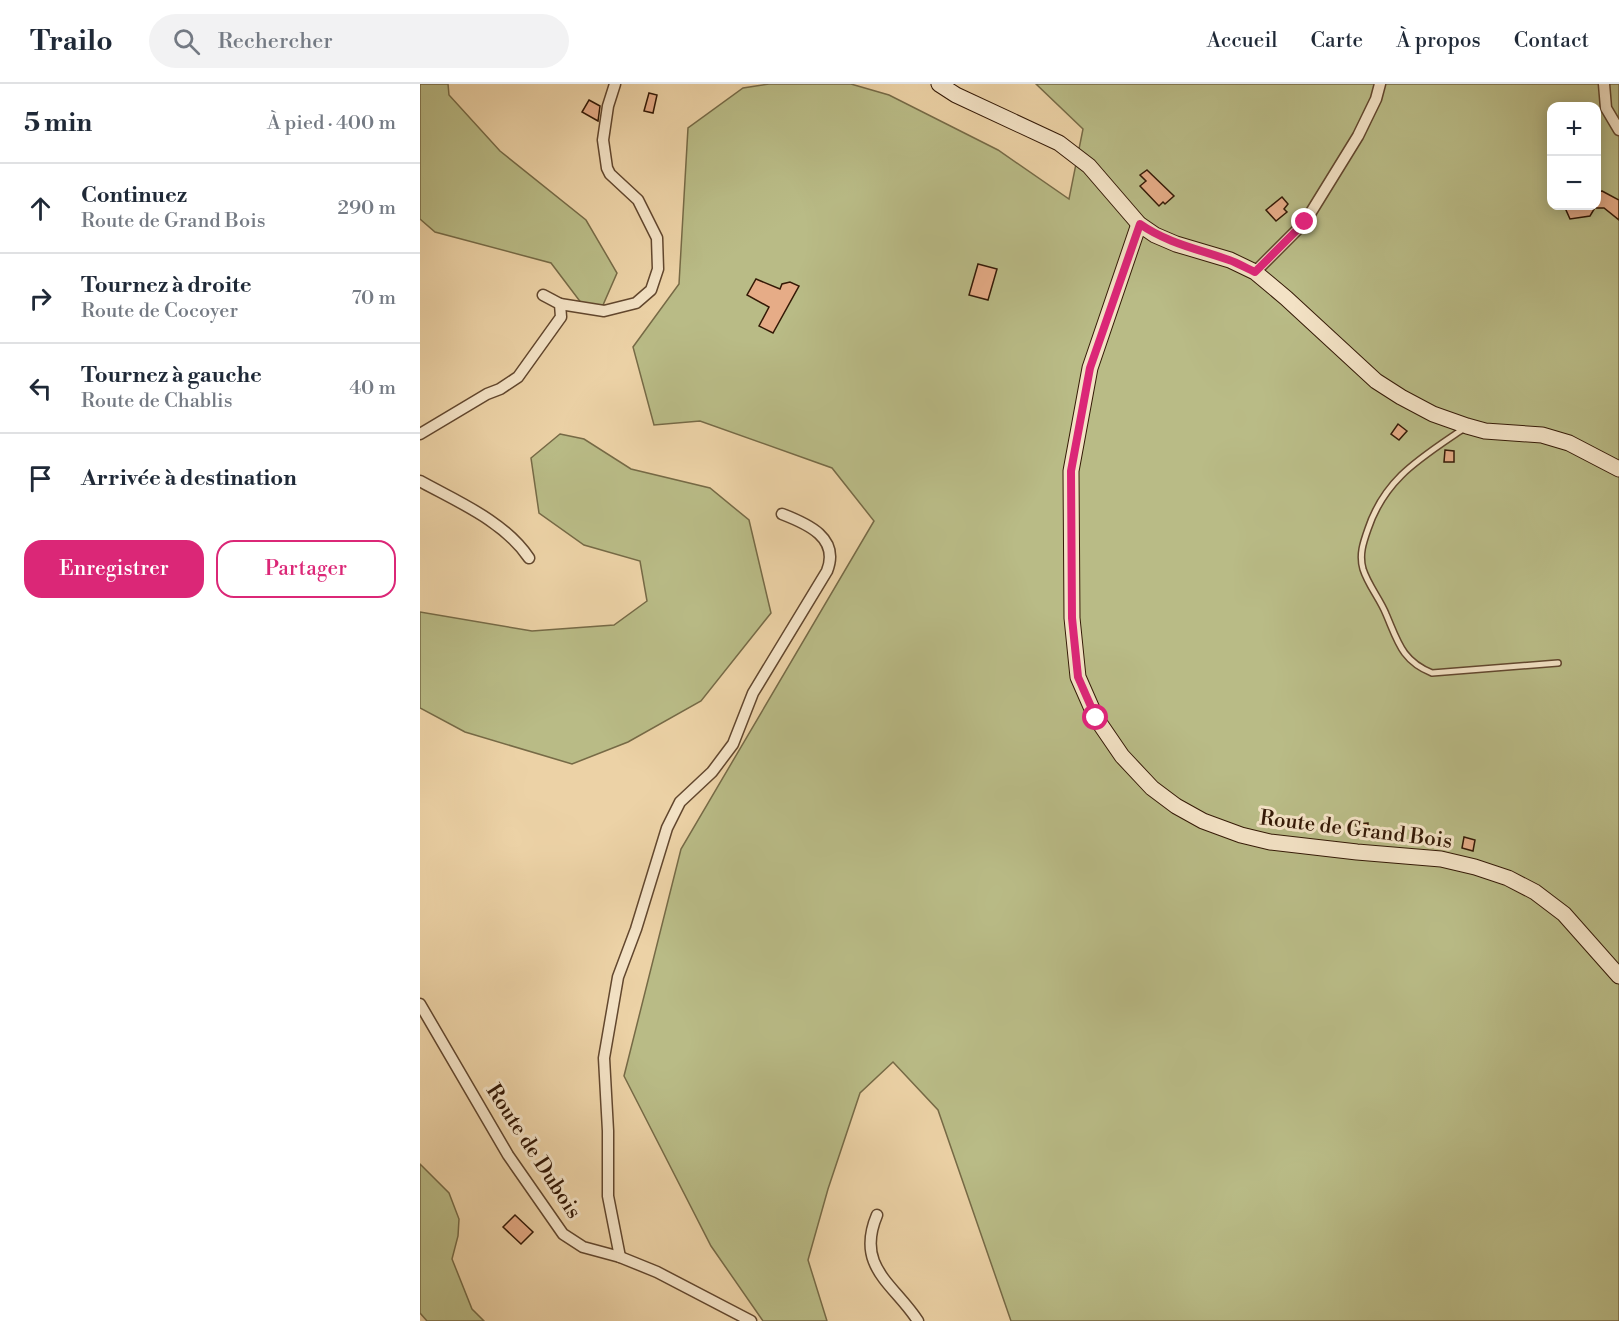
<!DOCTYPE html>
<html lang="fr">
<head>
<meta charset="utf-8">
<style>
	body { margin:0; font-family:"Libre Bodoni",serif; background:#f2f2f3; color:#1f2937 }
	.controls { position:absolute; right:18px; top:18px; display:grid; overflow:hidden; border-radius:12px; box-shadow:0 3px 15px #0003 }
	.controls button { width:54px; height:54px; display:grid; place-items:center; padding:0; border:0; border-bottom:2px solid #e0e1e3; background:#fff; color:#1f2937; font:30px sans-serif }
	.stop { position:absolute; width:18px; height:18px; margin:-14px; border:4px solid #db2777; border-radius:50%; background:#fff }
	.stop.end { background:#db2777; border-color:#fff; box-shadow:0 2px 6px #0008 }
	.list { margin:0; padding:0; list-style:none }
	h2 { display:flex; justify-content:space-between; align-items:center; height:78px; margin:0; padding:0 24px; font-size:26px }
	h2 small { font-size:20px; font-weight:400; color:#747a83 }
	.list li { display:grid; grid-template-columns:39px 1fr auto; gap:18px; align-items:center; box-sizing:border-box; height:90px; padding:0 24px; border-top:2px solid #e0e1e3 }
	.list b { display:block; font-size:22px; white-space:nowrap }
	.list p { margin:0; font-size:20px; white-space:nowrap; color:#747a83 }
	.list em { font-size:20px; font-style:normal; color:#747a83 }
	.actions { display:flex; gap:12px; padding:18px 24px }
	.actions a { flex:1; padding:14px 0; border:2px solid #db2777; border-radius:18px; text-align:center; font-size:21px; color:#db2777 }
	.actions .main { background:#db2777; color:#fff }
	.icon { flex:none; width:33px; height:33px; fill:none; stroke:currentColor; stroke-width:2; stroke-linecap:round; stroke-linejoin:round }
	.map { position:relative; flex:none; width:1199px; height:1237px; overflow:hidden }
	header { display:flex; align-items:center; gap:36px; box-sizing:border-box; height:84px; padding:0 30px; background:#fff; border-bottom:2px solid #e0e1e3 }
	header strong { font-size:28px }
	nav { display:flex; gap:33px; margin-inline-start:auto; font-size:21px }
	.search { width:420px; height:54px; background:#f2f2f3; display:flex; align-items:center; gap:15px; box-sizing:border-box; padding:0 21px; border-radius:33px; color:#747a83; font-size:22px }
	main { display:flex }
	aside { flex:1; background:#fff }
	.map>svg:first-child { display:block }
	.green { fill:#b9bb86; stroke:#766a46; stroke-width:1.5; fill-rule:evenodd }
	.building { fill:#e6ac87; stroke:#341906; stroke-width:1.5 }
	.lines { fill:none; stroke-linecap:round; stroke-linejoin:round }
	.lane-casing { stroke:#62472e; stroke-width:8 }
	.street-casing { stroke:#62472e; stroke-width:13 }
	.secondary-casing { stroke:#341906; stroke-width:17 }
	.lane { stroke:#f3e2c5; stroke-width:5 }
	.street { stroke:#f3e2c5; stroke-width:10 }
	.secondary { stroke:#f3e2c5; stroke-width:15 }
	.route { stroke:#db2777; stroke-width:8 }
	.labels { text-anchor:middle; stroke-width:6; stroke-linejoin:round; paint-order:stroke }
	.street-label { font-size:21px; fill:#341906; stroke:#f3e2c5 }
</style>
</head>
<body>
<header>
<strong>Trailo</strong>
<div class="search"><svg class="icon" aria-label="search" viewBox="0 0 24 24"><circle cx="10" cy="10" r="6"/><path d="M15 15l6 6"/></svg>Rechercher</div>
<nav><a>Accueil</a><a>Carte</a><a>À propos</a><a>Contact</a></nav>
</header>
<main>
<aside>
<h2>5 min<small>À pied · 400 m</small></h2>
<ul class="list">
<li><svg class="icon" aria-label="ahead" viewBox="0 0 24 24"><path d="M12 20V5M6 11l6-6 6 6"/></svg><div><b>Continuez</b><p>Route de Grand Bois</p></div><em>290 m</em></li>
<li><svg class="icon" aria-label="right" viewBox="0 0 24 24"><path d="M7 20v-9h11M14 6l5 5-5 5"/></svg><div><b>Tournez à droite</b><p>Route de Cocoyer</p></div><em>70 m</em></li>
<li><svg class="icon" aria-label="left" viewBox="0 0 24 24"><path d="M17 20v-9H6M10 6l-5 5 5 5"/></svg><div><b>Tournez à gauche</b><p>Route de Chablis</p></div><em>40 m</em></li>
<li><svg class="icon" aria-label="arrive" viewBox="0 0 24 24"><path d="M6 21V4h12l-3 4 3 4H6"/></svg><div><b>Arrivée à destination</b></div></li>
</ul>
<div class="actions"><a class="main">Enregistrer</a><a>Partager</a></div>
</aside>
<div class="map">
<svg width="1199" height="1237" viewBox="0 0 1199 1237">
	<rect width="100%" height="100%" fill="#ecd2a6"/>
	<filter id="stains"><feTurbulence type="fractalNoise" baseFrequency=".00333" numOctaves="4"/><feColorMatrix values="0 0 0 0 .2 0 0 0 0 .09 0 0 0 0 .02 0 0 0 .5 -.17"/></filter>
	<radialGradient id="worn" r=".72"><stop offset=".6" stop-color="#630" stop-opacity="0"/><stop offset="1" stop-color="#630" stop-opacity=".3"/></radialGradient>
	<g class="green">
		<path d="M0,0H28L29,11L80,67L166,136L197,189L183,221L165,224L131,179L15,148L0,135Z"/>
		<path d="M349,0H431L469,11L578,66L649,115L663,45L616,0H1199V1237H591L518,1026L473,978L440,1009L408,1105L388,1176L407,1237H343L291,1162L204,992L261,765L454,437L412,384L280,337L234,341L213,263L259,200L268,44L323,4ZM1132,22H1176V122H1132Z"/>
		<path d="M140,350L164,355L211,385L290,404L329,436L351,529L281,617L208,658L152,680L45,648L0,624V528L112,547L194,541L227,517L220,477L164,461L119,429L111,374Z"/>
		<path d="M0,1080L29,1109L39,1135L38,1152L32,1175L52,1225L64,1237H7L0,1229Z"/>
	</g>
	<g class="building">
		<path d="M229,9L237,11L233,29L224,27Z"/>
		<path d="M169,16L180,22L178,37L162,28Z"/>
		<path d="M727,86L754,112L745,120L743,118L739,122L720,102L726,97L720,91Z"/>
		<path d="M1182,107L1199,116V136L1184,124H1176V108Z"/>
		<path d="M862,113L868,120L864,125L867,128L856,137L846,126Z"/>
		<path d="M1149,122H1176L1170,132L1150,135L1146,126Z"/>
		<path d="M558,180L577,185L568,216L549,211Z"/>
		<path d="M336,195L360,205L362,200L370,198L379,202L353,249L339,242L349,223L327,211Z"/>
		<path d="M978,340L987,347L979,356L971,350Z"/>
		<path d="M1025,366L1034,367V378H1024Z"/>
		<path d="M948,739V749L937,750L936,740Z"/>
		<path d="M1044,753L1055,756L1053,767L1042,764Z"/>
		<path d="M95,1131L113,1148L101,1160L83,1143Z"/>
	</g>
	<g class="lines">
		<defs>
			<path id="lane" d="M1043,345C1001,374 965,394 948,445C943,459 939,471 943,485C948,501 960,515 966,530C978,558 982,577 1012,589L1138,579"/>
			<g id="street">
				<path d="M1184,0L1186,24L1199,46"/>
				<path d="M835,188L885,138L938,52L956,15L960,0"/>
				<path d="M140,220L184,227L216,219L231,206L238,185L237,154L218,116L190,90L187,84L183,56L188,22L195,0"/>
				<path d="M0,350L67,310L80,305L98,293L141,233L140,220L123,211"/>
				<path d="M0,397C38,418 84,437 109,474"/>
				<path d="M0,920L88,1071L143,1150L163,1163L200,1173L237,1188L331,1237"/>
				<path d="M457,1131C435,1183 474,1200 498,1237"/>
				<path d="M200,1173L188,1112V1047L184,974L198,893L216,845L247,744L260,718L292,688L313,660L333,609L407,487C420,454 388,440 362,430"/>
			</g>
			<g id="secondary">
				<path d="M519,0L536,11L639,59L669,82L719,140L735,151L756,160L810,176L835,188L866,214L956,297L981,313L1013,330L1047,342L1065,347L1122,351L1149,359L1199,385"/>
				<path d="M719,140L670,284L651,387L652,534L658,593L676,634L702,672L732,704L756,722L783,737L821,751L850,758L937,768L1021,775L1055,783L1088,794L1115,808L1144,830L1199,892"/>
			</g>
		</defs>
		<use href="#lane" class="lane-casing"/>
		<use href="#street" class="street-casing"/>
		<use href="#secondary" class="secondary-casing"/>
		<use href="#lane" class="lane"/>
		<use href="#street" class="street"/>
		<use href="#secondary" class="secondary"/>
	</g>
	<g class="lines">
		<path class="route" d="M676,634L658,593L652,534L651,387L670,284L720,140C747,159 778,165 809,176C818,179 826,184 835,188L885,138"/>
	</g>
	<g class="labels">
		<g class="street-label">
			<text transform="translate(936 745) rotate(7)" y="7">Route de Grand Bois</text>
			<text transform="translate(114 1067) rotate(57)" y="7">Route de Dubois</text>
		</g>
	</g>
	<rect width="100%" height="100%" filter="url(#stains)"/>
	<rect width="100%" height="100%" fill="url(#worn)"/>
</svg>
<div class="controls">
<button>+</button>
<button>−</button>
</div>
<div class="stop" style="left:676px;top:634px"></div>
<div class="stop end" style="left:885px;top:138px"></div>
</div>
</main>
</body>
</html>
